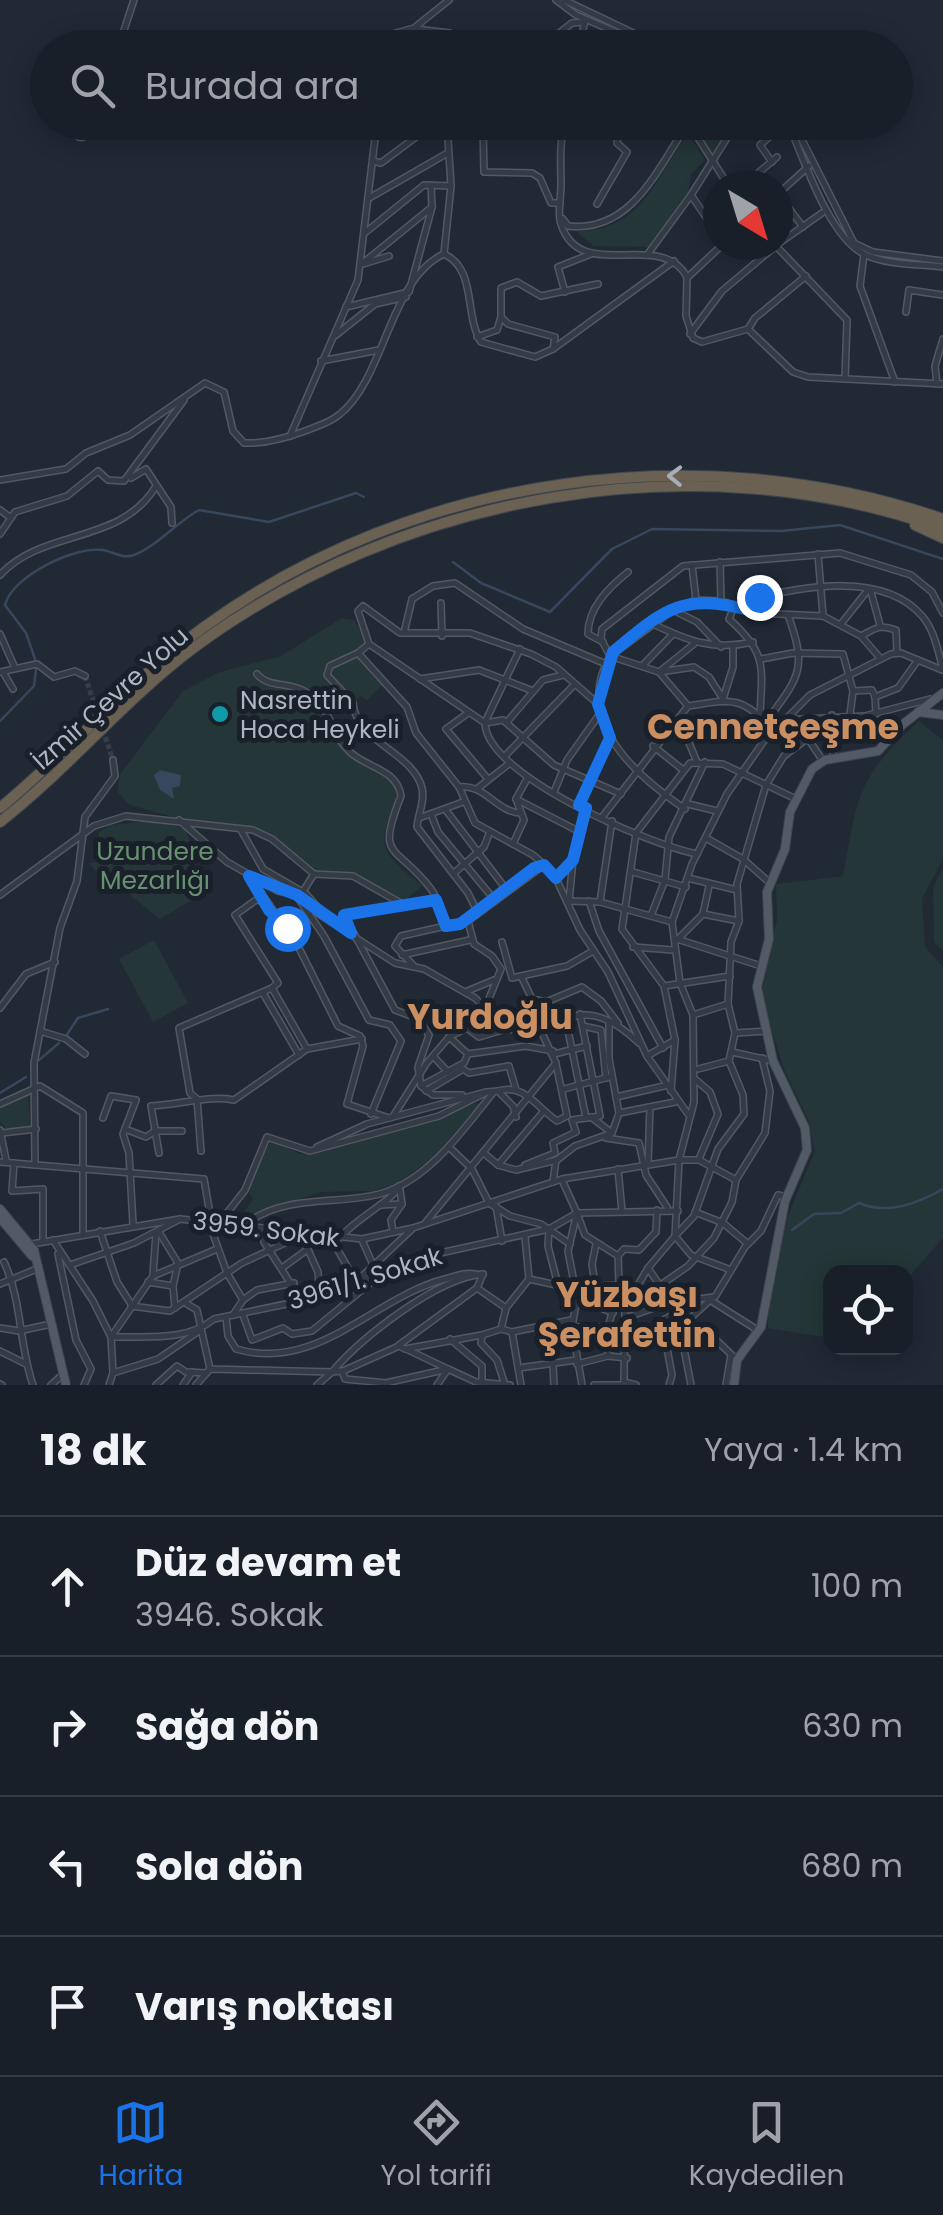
<!DOCTYPE html>
<html lang="tr">
<head>
<meta charset="utf-8">
<style>
	body { margin:0; font-family:Poppins,sans-serif; background:#222730; color:#f1f3f6 }
	.controls { position:absolute; right:30px; bottom:30px; display:grid; overflow:hidden; border-radius:20px; box-shadow:0 5px 25px #0003 }
	.controls button { width:90px; height:90px; display:grid; place-items:center; padding:0; border:0; border-bottom:2px solid #373d45; background:#191f28; color:#f1f3f6; font:50px sans-serif }
	.compass { position:absolute; left:703px; top:170px; width:90px; height:90px; border-radius:50%; background:#191f28; box-shadow:0 5px 25px #0003; rotate:142deg }
	.stop { position:absolute; width:30px; height:30px; margin:-22px; border:8px solid #1a73e8; border-radius:50%; background:#fff }
	.stop.end { background:#1a73e8; border-color:#fff; box-shadow:0 2px 10px #0008 }
	.list { margin:0; padding:0; list-style:none }
	h2 { display:flex; justify-content:space-between; align-items:center; height:130px; margin:0; padding:0 40px; font-size:42px }
	h2 small { font-size:32px; font-weight:400; color:#9fa2a8 }
	.list li { display:grid; grid-template-columns:65px 1fr auto; gap:30px; align-items:center; box-sizing:border-box; height:140px; padding:0 40px; border-top:2px solid #373d45 }
	.list b { display:block; font-size:38px; white-space:nowrap }
	.list p { margin:0; font-size:32px; white-space:nowrap; color:#9fa2a8 }
	.list em { font-size:32px; font-style:normal; color:#9fa2a8 }
	.icon { flex:none; width:55px; height:55px; fill:none; stroke:currentColor; stroke-width:2; stroke-linecap:round; stroke-linejoin:round }
	.map { position:relative; flex:none; width:943px; height:1385px; overflow:hidden }
	.search { position:absolute; background:#191f28; box-shadow:0 5px 25px #0003; left:30px; right:30px; top:30px; height:110px; display:flex; align-items:center; gap:25px; box-sizing:border-box; padding:0 35px; border-radius:55px; color:#9fa2a8; font-size:38px }
	.sheet { height:690px; background:#191f28 }
	nav { display:flex; justify-content:space-around; align-items:center; box-sizing:border-box; height:140px; border-top:2px solid #373d45; background:#191f28; font-size:28px; color:#9fa2a8 }
	nav a { display:grid; justify-items:center; gap:5px }
	nav .on { color:#1a73e8 }
	.map>svg:first-child { display:block }
	.green { fill:#243637 }
	.water { fill:#37475d }
	.lines { fill:none; stroke-linecap:round; stroke-linejoin:round }
	.stream { stroke:#37475d; stroke-width:2.5 }
	.minor-tunnel { stroke:#363e4a; stroke-width:5; stroke-dasharray:5 2.5; stroke-linecap:butt }
	.minor-casing { stroke:#525963; stroke-width:8 }
	.major-casing { stroke:#3e444f; stroke-width:10 }
	.highway-casing { stroke:#3f4650; stroke-width:12 }
	.minor { stroke:#343b46; stroke-width:5 }
	.major { stroke:#525a66; stroke-width:8 }
	.highway { stroke:#6b6152; stroke-width:10 }
	.oneway { stroke:#a7aeb7 }
	.route { stroke:#1a73e8; stroke-width:12 }
	.culture-dot { fill:#0f9aa8; stroke:#1a202a; stroke-width:4 }
	.labels { text-anchor:middle; stroke-width:10; stroke-linejoin:round; paint-order:stroke }
	.street-label { font-size:25px; fill:#aeb6c2; stroke:#1a202a }
	.poi-label { font-size:25px; fill:#aeb6c2; stroke:#1a202a; text-anchor:start }
	.park-label { font-size:25px; fill:#689171; stroke:#1a202a }
	.district-label { font-size:35px; font-weight:bold; fill:#cb8f61; stroke:#1a202a }
</style>
</head>
<body>
<div class="map">
<svg width="943" height="1385" viewBox="0 0 943 1385">
	<rect width="100%" height="100%" fill="#212935"/>
	<g class="green">
		<path d="M688,123H732L713,152Z"/>
		<path d="M688,133L705,160L691,175L688,192L648,247L594,246L575,231C640,233 656,179 688,133Z"/>
		<path d="M342,618L354,620L366,642L356,651L357,656L385,682L367,700L361,696L350,705L343,699L327,717C334,732 340,745 353,755C365,764 384,768 392,780C408,803 368,830 393,860C401,869 413,877 422,886L404,901L350,872L312,870L265,831L190,822L128,804L117,791L121,773L183,691L220,672L281,656Z"/>
		<path d="M919,721L943,740V859L922,899L925,947L943,967V1238L906,1280V1272H830V1338L768,1328L769,1287L781,1232L815,1151L808,1119L785,1072L761,995L777,920L776,884L843,876C858,795 856,779 919,721Z"/>
		<path d="M146,821L185,828L197,859L194,899L160,919L110,879L104,882L89,863L99,862V832L111,825Z"/>
		<path d="M943,868V951L934,942L933,887Z"/>
		<path d="M154,940L188,1003L153,1022L119,959Z"/>
		<path d="M28,1090L30,1127L6,1129L0,1121V1105Z"/>
		<path d="M476,1103L480,1105L441,1153L395,1184L373,1191L321,1192L240,1219L253,1199L247,1189L271,1140L300,1154L310,1153L412,1127Z"/>
	</g>
	<path class="water" d="M160,770L181,775L180,786L172,788L174,799L160,790L154,775Z"/>
	<g class="lines">
		<g class="stream">
			<path d="M453,562L481,583L550,612L612,549L652,529L781,531L840,525L943,559"/>
			<path d="M35,659L26,633L5,605C12,576 75,546 103,550C114,552 122,559 134,555C157,546 177,522 199,510L269,522L356,493L364,497"/>
			<path d="M0,721L34,686L36,669"/>
			<path d="M66,1036L78,1018L108,1009"/>
			<path d="M39,1060L59,1043"/>
			<path d="M0,1093L26,1077"/>
			<path d="M792,1230L814,1214L841,1213L859,1203C888,1215 916,1204 943,1189"/>
		</g>
		<g class="minor-tunnel">
			<path d="M85,676L98,715"/>
			<path d="M103,730L113,760"/>
		</g>
		<defs>
			<g id="minor">
				<path d="M556,0L576,15L653,48"/>
				<path d="M564,0L665,48"/>
				<path d="M416,29L450,33L456,38"/>
				<path d="M435,39L446,48"/>
				<path d="M118,48L134,0"/>
				<path d="M384,48L385,36L414,28L449,0"/>
				<path d="M540,48L572,23L584,22"/>
				<path d="M579,48L585,21"/>
				<path d="M565,122C559,142 561,165 561,185C561,197 557,213 561,224C580,285 661,228 687,277L686,316L693,338L702,342L748,329L793,372L808,377L943,384"/>
				<path d="M682,122L693,130L728,185"/>
				<path d="M748,122L755,128"/>
				<path d="M788,122C803,158 830,240 866,255C888,265 919,264 943,267"/>
				<path d="M793,122L854,243L873,252L943,261"/>
				<circle cx="81" cy="132" r="5.5"/>
				<path d="M483,127L484,172L532,173L540,178L551,203H560"/>
				<path d="M373,161L381,163L436,122"/>
				<path d="M772,162L760,145L787,122"/>
				<path d="M755,185L757,174L777,157"/>
				<path d="M778,194L809,166"/>
				<path d="M778,194L803,227"/>
				<path d="M371,197L446,154"/>
				<path d="M597,204L627,152L617,143L620,122"/>
				<path d="M563,219L568,226C631,233 657,170 687,125"/>
				<path d="M366,232L424,185L451,186"/>
				<path d="M718,235L691,195L737,122"/>
				<path d="M778,244L822,213"/>
				<path d="M775,245L847,320L845,379"/>
				<path d="M444,254L451,186L448,139L456,132L483,125"/>
				<path d="M864,254L860,286L895,382"/>
				<path d="M647,255L691,195"/>
				<path d="M363,263L432,207"/>
				<path d="M363,264L389,256"/>
				<path d="M688,277L722,245"/>
				<path d="M565,292L558,267L591,254"/>
				<path d="M346,307L409,292L432,207L431,185"/>
				<path d="M906,312L909,290L943,295"/>
				<path d="M748,329L755,318L806,276"/>
				<path d="M690,334L722,291L777,245"/>
				<path d="M336,335L375,304L406,297"/>
				<path d="M477,337L497,330L501,317"/>
				<path d="M553,349L555,337L508,324L501,317V288L517,282L541,296L598,284"/>
				<path d="M321,361L379,350"/>
				<path d="M937,384L935,366L943,339"/>
				<path d="M290,436L358,280L377,122"/>
				<path d="M131,478L146,469L171,507L172,523"/>
				<path d="M0,480L66,469L86,453L130,435L205,383L224,392L233,431L244,443C264,444 286,438 305,431C317,426 330,423 340,414C385,378 390,278 444,254C477,269 464,315 481,342L535,357L553,349L674,261"/>
				<path d="M0,510L11,518"/>
				<path d="M0,534L15,512L67,496L98,471L108,480L124,481L184,400"/>
				<path d="M818,554L823,616"/>
				<path d="M720,562L721,601"/>
				<path d="M692,565L696,600"/>
				<path d="M0,575C43,528 121,545 156,486"/>
				<path d="M871,592L880,625"/>
				<path d="M441,603L442,636"/>
				<path d="M673,610L697,622L721,647"/>
				<path d="M749,610V599C801,588 883,569 923,617C935,632 938,651 943,669"/>
				<path d="M653,624C688,641 714,651 753,642"/>
				<path d="M841,624L867,591"/>
				<path d="M404,633L412,599L433,586L455,583L523,629L606,664"/>
				<path d="M0,634L15,668"/>
				<path d="M861,636L880,658"/>
				<path d="M603,642L588,634C588,608 608,588 628,572"/>
				<path d="M369,644L358,653L407,707L416,733L459,787L475,823L533,855L553,872L580,930L608,972L647,1056L688,1114"/>
				<path d="M733,647V667L723,699L709,677L694,667L659,672L610,656L673,610L696,600L721,601L758,613L823,616L861,636C876,628 879,624 896,630L897,653"/>
				<path d="M358,653L330,666L327,675L353,703C356,742 413,752 422,788C425,803 418,813 417,827L468,893L477,911"/>
				<path d="M761,659L793,653L843,654L853,691L850,715"/>
				<path d="M642,666L673,634"/>
				<path d="M0,672L37,664L54,677L75,671L85,676"/>
				<path d="M3,672L13,689"/>
				<path d="M257,674C270,689 289,681 306,692C335,711 328,732 350,752C367,768 397,769 401,796C375,861 396,843 431,889C439,899 442,915 446,927"/>
				<path d="M420,679L479,670L533,691"/>
				<path d="M853,691L872,690L875,697"/>
				<path d="M598,704L556,667L531,654L470,633H400L363,606L358,611L369,644L485,723C486,776 651,845 697,854"/>
				<path d="M688,706L659,672L694,644"/>
				<path d="M468,713L446,729L488,779"/>
				<path d="M876,714L875,697L898,688L918,660"/>
				<path d="M832,715L833,757"/>
				<path d="M787,718L810,695L891,654L901,653L942,670"/>
				<path d="M794,718L823,761"/>
				<path d="M679,719L697,762"/>
				<path d="M486,720L520,649"/>
				<path d="M507,722L543,680L563,675"/>
				<path d="M766,722C799,677 808,670 788,615"/>
				<path d="M485,723L503,720L554,765L621,794"/>
				<path d="M690,738L738,729L760,715C762,667 768,654 729,619L734,607"/>
				<path d="M653,746L682,769"/>
				<path d="M504,757L575,684"/>
				<path d="M459,787C485,783 497,813 521,813"/>
				<path d="M478,788L510,763"/>
				<path d="M554,792L567,760L601,712"/>
				<path d="M516,799L580,832"/>
				<path d="M688,804L717,811"/>
				<path d="M579,805L610,738"/>
				<path d="M586,808L573,860L569,901L600,902L672,922"/>
				<path d="M445,809L506,889"/>
				<path d="M685,809C635,775 573,721 610,656L601,639L602,629L683,566L840,553L911,575L932,592L943,613"/>
				<path d="M431,814L438,832L493,898"/>
				<path d="M603,816L688,706C731,700 741,694 773,730"/>
				<path d="M419,818L463,802"/>
				<path d="M179,820L227,862L278,891L297,895L317,913L395,963L424,969L475,998L506,1029C566,1035 578,986 639,1043"/>
				<path d="M241,830L263,869L306,894L327,918"/>
				<path d="M706,838L743,859L770,883"/>
				<path d="M513,844L524,820L516,799L528,777"/>
				<path d="M633,872L686,887"/>
				<path d="M454,873L484,847L489,834"/>
				<path d="M250,877L298,946L338,1026L360,1036L363,1046L347,1104L389,1118"/>
				<path d="M556,878L571,862"/>
				<path d="M688,878L737,890"/>
				<path d="M302,893L314,874"/>
				<path d="M0,895L94,826L126,816L253,830L272,839L314,874L353,876L404,905"/>
				<path d="M298,898L324,936L369,1020L390,1025L401,1041L371,1114"/>
				<path d="M436,900L344,915L395,1010L419,1019L429,1035L418,1067L421,1086L433,1095H462"/>
				<path d="M263,901L256,900L235,915L278,983L272,988L307,1049"/>
				<path d="M589,901L599,931L663,1048"/>
				<path d="M600,902L612,821"/>
				<path d="M652,913L665,880L669,837L705,762"/>
				<path d="M703,914L739,921"/>
				<path d="M468,921L474,944L492,956L501,969L486,1006"/>
				<path d="M677,939L761,966"/>
				<path d="M676,941L703,914L709,886"/>
				<path d="M502,942L512,978L567,966L593,951"/>
				<path d="M633,947L673,950"/>
				<path d="M402,955L470,940"/>
				<path d="M413,965L395,946L401,936L468,921L544,865"/>
				<path d="M521,976L532,999L546,1002L549,1021"/>
				<path d="M664,986L730,976"/>
				<path d="M465,992L494,980"/>
				<path d="M263,993L299,1055"/>
				<path d="M546,1002L582,987L601,1001L618,1023"/>
				<path d="M0,1008L26,974L55,962"/>
				<path d="M693,1015L728,1004"/>
				<path d="M565,1016L586,1118"/>
				<path d="M583,1026L601,1030L606,1078"/>
				<path d="M467,1028L479,1037L506,1029"/>
				<path d="M40,1031L66,1039L85,1054"/>
				<path d="M735,1033L767,1031"/>
				<path d="M449,1037L468,1054"/>
				<path d="M732,1052L773,1061"/>
				<path d="M554,1054L587,1046"/>
				<path d="M433,1056L448,1072"/>
				<path d="M647,1056L675,1040"/>
				<path d="M698,1069L729,1061"/>
				<path d="M696,1080L710,1092L718,1114L699,1159"/>
				<path d="M421,1086L464,1063L468,1054L526,1046L553,1051"/>
				<path d="M564,1089L609,1077"/>
				<path d="M426,1091L463,1069L469,1073L509,1066L516,1090"/>
				<path d="M498,1091C525,1083 537,1108 557,1121L567,1116L556,1064"/>
				<path d="M671,1091L675,1040L664,986L622,929L636,833L690,763L723,764L796,799"/>
				<path d="M616,1097L664,1086"/>
				<path d="M0,1104L40,1086L83,1113V1234"/>
				<path d="M619,1113L675,1102"/>
				<path d="M394,1115L426,1064L449,1037L490,1016"/>
				<path d="M591,1117L612,1133"/>
				<path d="M103,1118L111,1096L136,1100L123,1134L129,1153L133,1224"/>
				<path d="M125,1129L146,1137L155,1131H182"/>
				<path d="M0,1130L6,1160"/>
				<path d="M2,1133L36,1129"/>
				<path d="M606,1138L639,1143L646,1175L667,1207"/>
				<path d="M317,1147L367,1124L486,1092"/>
				<path d="M449,1147L472,1169L489,1203L510,1216L541,1224L570,1244"/>
				<path d="M201,1151L197,1099L190,1093L179,1028L272,988"/>
				<path d="M159,1153L151,1106C179,1105 207,1095 234,1100L307,1049L362,1039"/>
				<path d="M485,1154L498,1165L516,1170L557,1160L575,1146L612,1133L619,1113L609,1059V1023"/>
				<path d="M0,1162L204,1179L211,1220"/>
				<path d="M14,1163L12,1191L43,1189V1241"/>
				<path d="M648,1164L650,1107"/>
				<path d="M35,1165L34,1063L60,928L77,881L85,817L115,776L113,760"/>
				<path d="M498,1165L543,1112"/>
				<path d="M525,1165L555,1153L553,1143L576,1132L572,1120L600,1116L580,1014"/>
				<path d="M618,1169L622,1211"/>
				<path d="M562,1180L577,1213"/>
				<path d="M553,1182L556,1160"/>
				<path d="M380,1205L402,1204"/>
				<path d="M496,1206L502,1241"/>
				<path d="M695,1212L723,1223L748,1244"/>
				<path d="M208,1220L227,1273L243,1300L233,1315"/>
				<path d="M220,1222L245,1190L267,1137L310,1151L439,1116L487,1092L498,1091L513,1106L516,1117"/>
				<path d="M426,1222L556,1063L539,1027"/>
				<path d="M246,1224C286,1193 341,1206 383,1193C430,1178 463,1130 492,1094"/>
				<path d="M261,1228L264,1242L300,1298"/>
				<path d="M549,1229L548,1246L558,1285"/>
				<path d="M100,1231L117,1282L131,1304"/>
				<path d="M393,1231L391,1220L402,1204L400,1190"/>
				<path d="M159,1232L178,1263L173,1286L175,1308"/>
				<path d="M301,1234L318,1272L320,1297"/>
				<path d="M331,1238L356,1282L411,1230"/>
				<path d="M340,1238C354,1219 393,1201 399,1186"/>
				<path d="M53,1240L93,1301L111,1337C146,1336 186,1342 214,1319L320,1297L422,1257L549,1229L577,1213L678,1211"/>
				<path d="M362,1240L373,1265"/>
				<path d="M32,1244L180,1219L362,1239L413,1228L562,1179L679,1160H699L736,1180"/>
				<path d="M58,1254L76,1340L91,1369L84,1385"/>
				<path d="M618,1256L624,1249L639,1250L656,1232L657,1210"/>
				<path d="M4,1262C22,1300 19,1345 33,1385"/>
				<path d="M70,1265L134,1243L180,1219"/>
				<path d="M282,1268L308,1249"/>
				<path d="M648,1268L671,1302"/>
				<path d="M731,1270L691,1255L675,1236L694,1216L718,1149L744,1114L743,1095L729,1061L735,1033L728,1004L731,942L739,921L737,884L766,785L784,756L808,738"/>
				<path d="M153,1275L156,1233"/>
				<path d="M529,1279L570,1288L619,1285"/>
				<path d="M148,1282L173,1286"/>
				<path d="M0,1284L39,1268"/>
				<path d="M662,1284L688,1266L714,1238L732,1202L736,1180L765,1133L770,1091L762,1058"/>
				<path d="M595,1285L592,1264L596,1244"/>
				<path d="M477,1288L506,1308"/>
				<path d="M577,1298L613,1313"/>
				<path d="M243,1300L257,1290L294,1283"/>
				<path d="M676,1301L697,1331L712,1336L737,1360"/>
				<path d="M187,1304L197,1310L210,1369"/>
				<path d="M131,1306L170,1311L242,1263L302,1235"/>
				<path d="M243,1315L252,1340L283,1328L292,1334L312,1331L379,1276"/>
				<path d="M226,1317L228,1336L236,1349C318,1373 374,1297 445,1279C456,1276 465,1272 475,1274"/>
				<path d="M625,1318L671,1302L715,1297L745,1247L761,1231L778,1195L786,1197"/>
				<path d="M551,1322L554,1385"/>
				<path d="M572,1327H626"/>
				<path d="M0,1328L19,1331L51,1324"/>
				<path d="M501,1329L512,1332L571,1320"/>
				<path d="M512,1332L521,1385"/>
				<path d="M450,1339L482,1366V1379"/>
				<path d="M399,1345L477,1288L483,1274"/>
				<path d="M406,1349L448,1369L437,1385"/>
				<path d="M0,1351L26,1364"/>
				<path d="M577,1364L608,1356L627,1358"/>
				<path d="M519,1368L576,1360"/>
				<path d="M343,1371L399,1346L405,1349L482,1335"/>
				<path d="M113,1373L158,1359L199,1331"/>
				<path d="M624,1381L625,1307L648,1268L675,1236L679,1160L694,1102L693,1015L680,983L672,922L692,864L727,794L766,738L785,720L865,716L930,699"/>
				<path d="M504,1382L497,1360L481,1343L482,1335L501,1329L506,1308L529,1279L525,1237"/>
				<path d="M624,1382L636,1385"/>
				<path d="M0,1384L2,1385"/>
				<path d="M51,1385L61,1376"/>
				<path d="M109,1385L113,1373L111,1337L153,1276L217,1249"/>
				<path d="M156,1385L177,1366L186,1372L206,1373"/>
				<path d="M183,1385L192,1372"/>
				<path d="M196,1385L210,1369L332,1372C362,1337 437,1278 483,1274"/>
				<path d="M317,1385L332,1372L342,1371L345,1379L386,1383L448,1369L476,1382L510,1385"/>
				<path d="M582,1385L572,1327L577,1298L568,1251L577,1213L585,1235L618,1256L619,1285L608,1328V1356"/>
				<path d="M594,1385H624"/>
				<path d="M669,1385L672,1375L663,1327L665,1319L682,1310"/>
				<path d="M691,1385L680,1328L710,1300L759,1331"/>
				<path d="M726,1385L731,1355"/>
			</g>
			<g id="major">
				<path d="M918,712L943,715"/>
				<path d="M0,1209L34,1250L66,1385"/>
				<path d="M0,1218L32,1256"/>
				<path d="M734,1385L737,1360L761,1327L785,1201L807,1150L805,1128L773,1061L757,987L769,939L767,892L785,849L790,812L812,769L825,760L878,751L902,725L943,693"/>
			</g>
			<g id="highway">
				<path d="M915,525L943,538"/>
				<path d="M0,808C70,750 130,681 204,627C414,475 700,435 943,519"/>
				<path d="M0,822C68,769 123,701 192,649C400,494 696,440 943,529"/>
			</g>
		</defs>
		<use href="#minor" class="minor-casing"/>
		<use href="#major" class="major-casing"/>
		<use href="#highway" class="highway-casing"/>
		<use href="#minor" class="minor"/>
		<use href="#major" class="major"/>
		<use href="#highway" class="highway"/>
	</g>
	<defs><path id="oneway-chevron" d="M-2-3.5L2.5 0L-2 3.5" fill="none" stroke-width="1.6" stroke-linecap="round" stroke-linejoin="round" transform="scale(2.5)"/></defs>
	<use class="oneway" href="#oneway-chevron" transform="translate(675 476) rotate(-179)"/>
	<g class="lines">
		<path class="route" d="M287,928L269,910L249,876L297,895L351,933L344,915L436,900L446,926L460,924L534,868L544,865L556,878L573,860L586,808L579,805L610,738L598,704L613,652C665,608 683,593 749,610L750,599L759,597"/>
	</g>
	<circle class="culture-dot" cx="220" cy="714" r="10"/>
	<g class="labels">
		<g class="street-label">
			<text transform="translate(110 698) rotate(-42)" y="9">İzmir Çevre Yolu</text>
			<text transform="translate(266 1229) rotate(7)" y="9">3959. Sokak</text>
			<text transform="translate(365 1278) rotate(-17)" y="9">3961/1. Sokak</text>
		</g>
		<g class="poi-label">
			<text x="240" y="709">Nasrettin<tspan x="240" dy="29">Hoca Heykeli</tspan></text>
		</g>
		<g class="park-label">
			<text x="155" y="860">Uzundere<tspan x="155" dy="29">Mezarlığı</tspan></text>
		</g>
		<g class="district-label">
			<text x="773" y="739">Cennetçeşme</text>
			<text x="490" y="1029">Yurdoğlu</text>
			<text x="627" y="1307">Yüzbaşı<tspan x="627" dy="40">Şerafettin</tspan></text>
		</g>
	</g>
</svg>
<div class="controls">
<button><svg class="icon" aria-label="locate" viewBox="0 0 24 24"><circle cx="12" cy="12" r="6"/><path d="M12 2v4M12 18v4M2 12h4M18 12h4"/></svg></button>
</div>
<svg class="compass" viewBox="-18 -18 36 36"><path d="M0-13l5 13h-10z" fill="#e53935"/><path d="M0 13l5-13h-10z" fill="#9fa2a8"/></svg>
<div class="stop" style="left:287px;top:928px"></div>
<div class="stop end" style="left:759px;top:597px"></div>
<div class="search"><svg class="icon" aria-label="search" viewBox="0 0 24 24"><circle cx="10" cy="10" r="6"/><path d="M15 15l6 6"/></svg>Burada ara</div>
</div>
<section class="sheet">
<h2>18 dk<small>Yaya · 1.4 km</small></h2>
<ul class="list">
<li><svg class="icon" aria-label="ahead" viewBox="0 0 24 24"><path d="M12 20V5M6 11l6-6 6 6"/></svg><div><b>Düz devam et</b><p>3946. Sokak</p></div><em>100 m</em></li>
<li><svg class="icon" aria-label="right" viewBox="0 0 24 24"><path d="M7 20v-9h11M14 6l5 5-5 5"/></svg><div><b>Sağa dön</b></div><em>630 m</em></li>
<li><svg class="icon" aria-label="left" viewBox="0 0 24 24"><path d="M17 20v-9H6M10 6l-5 5 5 5"/></svg><div><b>Sola dön</b></div><em>680 m</em></li>
<li><svg class="icon" aria-label="arrive" viewBox="0 0 24 24"><path d="M6 21V4h12l-3 4 3 4H6"/></svg><div><b>Varış noktası</b></div></li>
</ul>
</section>
<nav>
<a class="on"><svg class="icon" aria-label="map" viewBox="0 0 24 24"><path d="M3 6l6-2 6 2 6-2v14l-6 2-6-2-6 2zM9 4v14M15 6v14"/></svg>Harita</a>
<a><svg class="icon" aria-label="directions" viewBox="0 0 24 24"><path d="M12 3l9 9-9 9-9-9zM9 14v-3h6M13 9l2 2-2 2"/></svg>Yol tarifi</a>
<a><svg class="icon" aria-label="saved" viewBox="0 0 24 24"><path d="M7 4h10v16l-5-4-5 4z"/></svg>Kaydedilen</a>
</nav>
</body>
</html>
